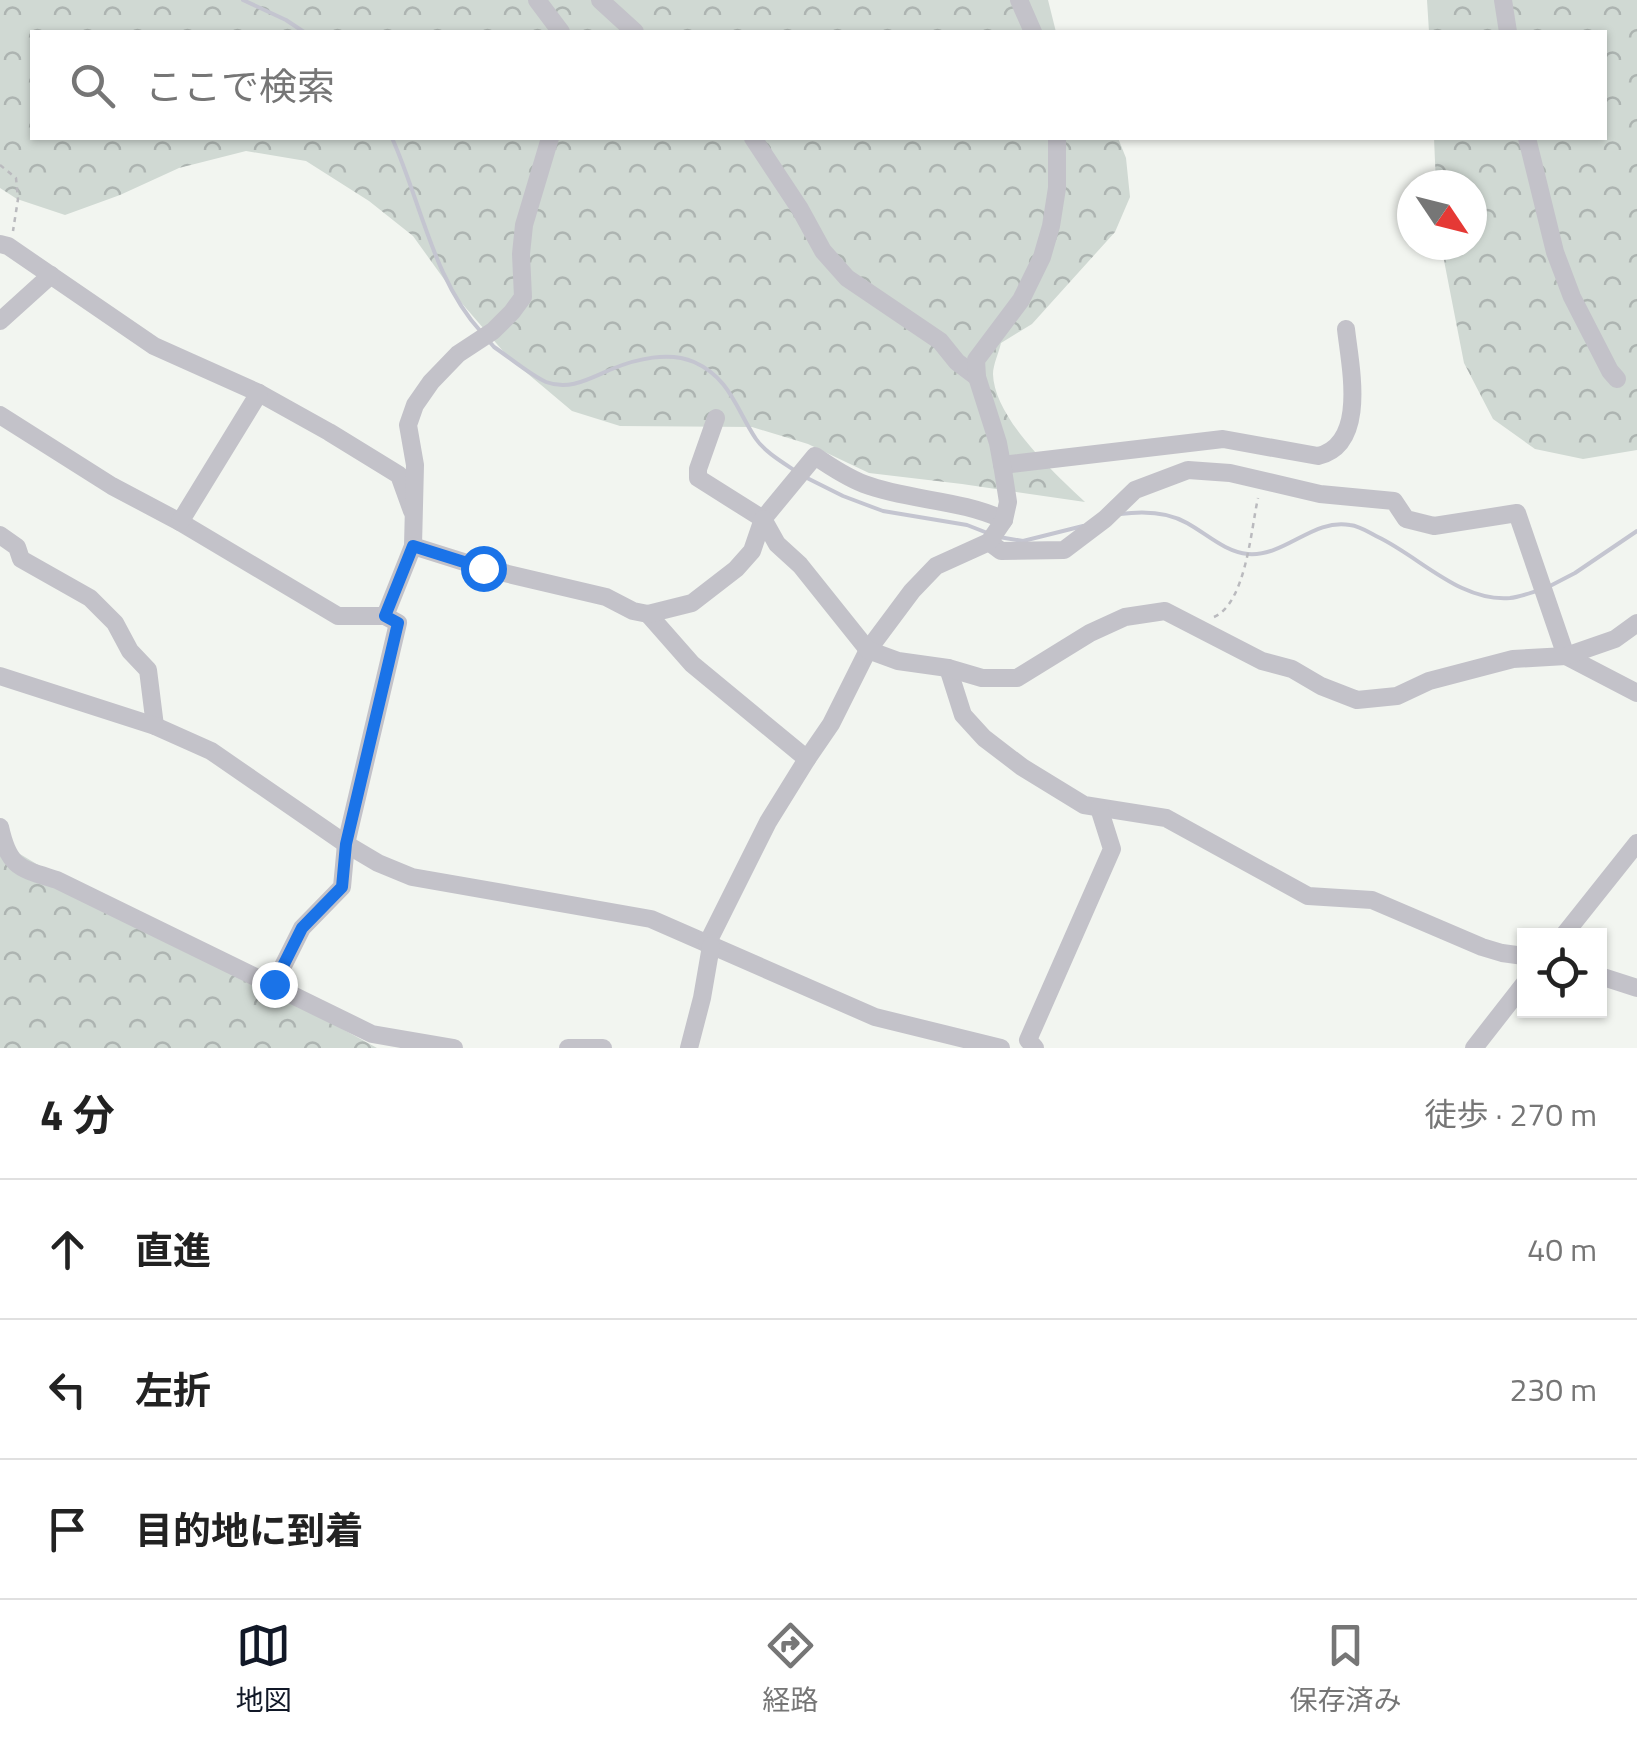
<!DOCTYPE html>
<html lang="ja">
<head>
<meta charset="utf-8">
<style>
	body { margin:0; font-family:"Titillium Web","Noto Sans JP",sans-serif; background:#f2f2f2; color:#222 }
	.controls { position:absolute; right:30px; bottom:30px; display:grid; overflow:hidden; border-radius:0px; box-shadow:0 2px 8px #0004 }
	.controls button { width:90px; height:90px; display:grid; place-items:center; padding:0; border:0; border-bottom:2px solid #e0e0e0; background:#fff; color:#222; font:50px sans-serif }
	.compass { position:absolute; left:1397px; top:170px; width:90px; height:90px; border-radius:50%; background:#fff; box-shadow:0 2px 8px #0004; rotate:125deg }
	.stop { position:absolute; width:30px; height:30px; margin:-22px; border:8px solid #1a73e8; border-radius:50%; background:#fff }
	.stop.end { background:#1a73e8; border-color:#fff; box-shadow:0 2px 10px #0008 }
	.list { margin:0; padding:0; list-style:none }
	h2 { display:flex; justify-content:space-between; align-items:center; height:130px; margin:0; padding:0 40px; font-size:42px }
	h2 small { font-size:32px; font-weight:400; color:#767676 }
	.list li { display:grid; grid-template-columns:65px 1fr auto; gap:30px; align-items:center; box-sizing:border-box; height:140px; padding:0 40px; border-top:2px solid #e0e0e0 }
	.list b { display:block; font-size:38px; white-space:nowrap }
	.list em { font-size:32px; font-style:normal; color:#767676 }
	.icon { flex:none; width:55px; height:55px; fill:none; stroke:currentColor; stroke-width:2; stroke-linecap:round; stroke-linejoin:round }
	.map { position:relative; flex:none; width:1637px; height:1048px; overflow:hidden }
	.search { position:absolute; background:#fff; box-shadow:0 2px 8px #0004; left:30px; right:30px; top:30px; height:110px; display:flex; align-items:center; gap:25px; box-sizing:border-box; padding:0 35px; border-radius:0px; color:#767676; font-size:38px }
	.sheet { height:550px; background:#fff }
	nav { display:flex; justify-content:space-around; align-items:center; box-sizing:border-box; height:140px; border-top:2px solid #e0e0e0; background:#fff; font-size:28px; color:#767676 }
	nav a { display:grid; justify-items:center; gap:5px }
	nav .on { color:#111827 }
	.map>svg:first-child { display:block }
	.forest { fill:url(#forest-crowns) }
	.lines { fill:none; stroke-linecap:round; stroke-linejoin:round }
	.stream { stroke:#c4c5d0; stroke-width:4 }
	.path { stroke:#bababe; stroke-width:2.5; stroke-dasharray:5 5; stroke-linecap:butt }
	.minor { stroke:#c3c2c9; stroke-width:18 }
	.route { stroke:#1a73e8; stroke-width:12 }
</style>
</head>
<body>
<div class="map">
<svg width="1637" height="1048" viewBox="0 0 1637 1048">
	<defs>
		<pattern id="forest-crowns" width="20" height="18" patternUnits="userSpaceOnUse" patternTransform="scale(2.5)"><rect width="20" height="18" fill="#d0d9d3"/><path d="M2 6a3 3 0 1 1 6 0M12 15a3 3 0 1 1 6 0" fill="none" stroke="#adb4b1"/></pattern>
	</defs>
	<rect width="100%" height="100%" fill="#f2f5f0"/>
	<g class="forest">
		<path d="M0,0H1048L1056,32H32V138H1118L1126,158L1130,197L1115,232L1032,324L1001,343C999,352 993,365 993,374C994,418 1055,474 1085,502L962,484L869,473L808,444L752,427L620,426L572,411L509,358L459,300L413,236L369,201L306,161L246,151L179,168L120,195L65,215L17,199L0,188Z"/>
		<path d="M1427,0H1637V450L1583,459L1535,449L1493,419L1464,363L1441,245H1472V185H1436L1434,138H1604V32H1429Z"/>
		<path d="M0,842L143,928L275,992L377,1048H0Z"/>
	</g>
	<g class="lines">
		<g class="stream">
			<path d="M243,0L286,20L304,32"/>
			<path d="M392,138C421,202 433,280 482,333"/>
			<path d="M488,340L494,347C509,357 530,375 546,382C570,391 590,378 612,369C636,359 669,351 694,362C730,378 736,409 756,439C765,452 782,462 797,472"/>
			<path d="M805,477L843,496L883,511L967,525L990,534"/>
			<path d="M1120,514C1142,511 1168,512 1187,523C1207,534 1225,552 1248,554C1285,557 1313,518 1350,525C1360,526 1370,533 1378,537C1420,557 1460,602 1510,598C1519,597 1530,593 1540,590"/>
			<path d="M999,537L1023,541L1083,526"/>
			<path d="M1548,587L1575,573L1637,531"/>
		</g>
		<g class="path">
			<path d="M0,165L16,178L18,199L13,231"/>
			<path d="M1214,617C1246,603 1251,529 1258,498"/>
		</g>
		<g class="minor">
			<path d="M537,0L561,32"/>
			<path d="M600,0L635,32"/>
			<path d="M1019,0L1033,32"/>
			<path d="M1503,0L1508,32"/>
			<path d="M753,138L800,209L823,251L847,278L940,341L957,362L977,377"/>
			<path d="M1527,138L1555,252L1572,297L1610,371L1617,379"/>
			<path d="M0,244L8,246L154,346L259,393L329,432L399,475L412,511"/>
			<path d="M0,321L51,275"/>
			<path d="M0,415L112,486L180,522L338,616H385"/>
			<path d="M716,418L698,469V478L763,519L815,456C831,467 846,477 864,484C910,501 959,499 1004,520"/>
			<path d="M1002,465L1223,439L1318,456C1368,444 1350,366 1346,329"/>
			<path d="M180,522L259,393"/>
			<path d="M0,535L17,547L21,559L90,598L115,623L130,651L148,670L155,726"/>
			<path d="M989,542L1001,551L1064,550L1105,519L1135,490L1188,470L1230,473L1320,494L1394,501L1406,519L1434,526L1517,513L1566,656L1637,693"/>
			<path d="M413,546L415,465L408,425L415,405L431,382L458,354L493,331L512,312L523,297L521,254L524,225L550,138"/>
			<path d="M648,614L692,664L807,759"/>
			<path d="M948,668L963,715L984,738L1022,767L1084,805L1166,818L1308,896L1372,900L1482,947L1502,953L1524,956"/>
			<path d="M0,676L155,726L211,751L346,844L378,863L412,877L651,919L875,1017L1001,1048"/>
			<path d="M0,827C9,868 19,868 57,880L372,1034L454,1048"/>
			<path d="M1563,936L1637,843"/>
			<path d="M707,944L768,822L807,759L831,724L868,650L912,591L936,566L989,542L1004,520L1008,502L1003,470L998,443L977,377L976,360L1021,300L1042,257L1051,226L1057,188V138"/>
			<path d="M1600,976L1637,988"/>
			<path d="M274,984L302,928L342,887L346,844L398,623L385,616L413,546L483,568L606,597L633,611L648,614L692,603L736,569L752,551L763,519L777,544L800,565L868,650L898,661L948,668L982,678H1017L1090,633L1125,617L1165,611L1262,661L1292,669L1321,686L1357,700L1397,696L1429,681L1513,659L1566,656L1615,639L1637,623"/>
			<path d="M568,1048H603"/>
			<path d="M689,1048L702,998L711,946"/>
			<path d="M1035,1048L1028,1040L1112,849L1099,808"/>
			<path d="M1474,1048L1524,984"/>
		</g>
	</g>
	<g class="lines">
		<path class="route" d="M274,984L302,928L342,887L346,844L398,623L385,616L413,546L483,568"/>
	</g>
</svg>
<div class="controls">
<button><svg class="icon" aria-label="locate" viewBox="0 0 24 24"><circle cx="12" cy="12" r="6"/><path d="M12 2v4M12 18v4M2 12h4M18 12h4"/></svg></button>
</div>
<svg class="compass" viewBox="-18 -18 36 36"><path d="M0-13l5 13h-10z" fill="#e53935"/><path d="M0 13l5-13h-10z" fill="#767676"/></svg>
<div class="stop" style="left:483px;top:568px"></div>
<div class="stop end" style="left:274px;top:984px"></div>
<div class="search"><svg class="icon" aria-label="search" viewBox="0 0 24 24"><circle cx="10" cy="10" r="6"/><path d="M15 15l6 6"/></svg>ここで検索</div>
</div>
<section class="sheet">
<h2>4 分<small>徒歩 · 270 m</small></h2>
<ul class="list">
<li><svg class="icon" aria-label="ahead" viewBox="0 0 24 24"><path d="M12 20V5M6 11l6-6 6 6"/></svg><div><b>直進</b></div><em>40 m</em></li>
<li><svg class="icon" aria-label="left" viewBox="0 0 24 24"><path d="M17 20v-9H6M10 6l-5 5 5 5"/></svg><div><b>左折</b></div><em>230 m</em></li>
<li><svg class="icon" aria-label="arrive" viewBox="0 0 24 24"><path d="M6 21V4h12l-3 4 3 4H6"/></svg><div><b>目的地に到着</b></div></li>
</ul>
</section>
<nav>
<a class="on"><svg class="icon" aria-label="map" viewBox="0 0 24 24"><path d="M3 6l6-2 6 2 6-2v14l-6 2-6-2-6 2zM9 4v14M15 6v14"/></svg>地図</a>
<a><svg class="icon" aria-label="directions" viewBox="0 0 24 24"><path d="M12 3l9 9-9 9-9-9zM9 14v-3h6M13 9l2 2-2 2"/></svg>経路</a>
<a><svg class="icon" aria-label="saved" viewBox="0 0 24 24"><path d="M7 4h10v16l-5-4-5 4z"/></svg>保存済み</a>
</nav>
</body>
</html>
